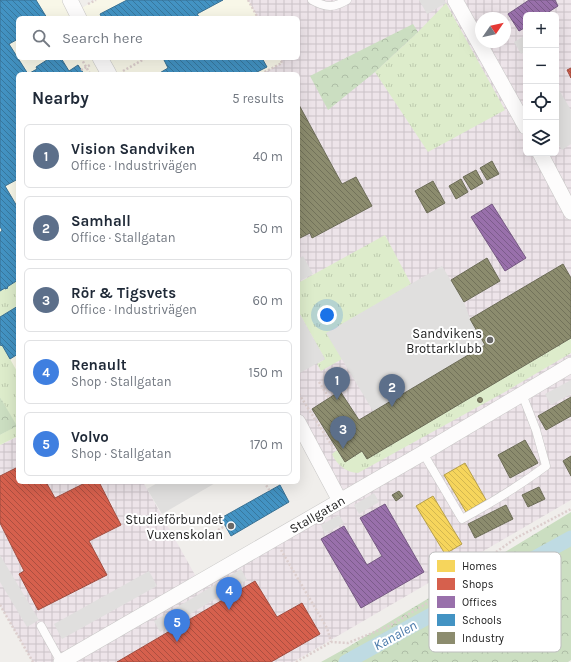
<!DOCTYPE html>
<html lang="en">
<head>
<meta charset="utf-8">
<style>
	body { margin:0; font-family:Karla,sans-serif; background:#f2f2f3; color:#1f2937 }
	.controls { position:absolute; right:12px; top:12px; display:grid; overflow:hidden; border-radius:6px; box-shadow:0 4px 16px #0002 }
	.controls button { width:36px; height:36px; display:grid; place-items:center; padding:0; border:0; border-bottom:1px solid #e0e1e3; background:#fff; color:#1f2937; font:20px sans-serif }
	.compass { position:absolute; left:475px; top:12px; width:36px; height:36px; border-radius:50%; background:#fff; box-shadow:0 4px 16px #0002; rotate:56deg }
	.you { position:absolute; left:327px; top:315px; width:14px; height:14px; margin:-10px; border:3px solid #fff; border-radius:50%; background:#1a73e8; box-shadow:0 0 0 6px #1a73e833 }
	.badge { display:grid; place-items:center; width:26px; height:26px; border-radius:50%; background:#6a6968; color:#fff; font-size:13px; font-weight:700 }
	.pin { position:absolute; translate:-50% -33px; filter:drop-shadow(0 1px 2px #0008) }
	.pin::after { content:''; position:absolute; top:21px; width:14px; height:12px; background:inherit; clip-path:polygon(0 0,100% 0,50% 100%) }
	.list { margin:0; padding:0; list-style:none }
	h2 { display:flex; justify-content:space-between; align-items:center; height:52px; margin:0; padding:0 16px; font-size:17px }
	h2 small { font-size:13px; font-weight:400; color:#747a83 }
	.list li { display:grid; grid-template-columns:26px 1fr auto; gap:12px; align-items:center; box-sizing:border-box; height:64px; margin:0 8px 8px; padding:0 8px; border:1px solid #e0e1e3; border-radius:6px }
	.list b { display:block; font-size:15px; white-space:nowrap }
	.list p { margin:0; font-size:13px; white-space:nowrap; color:#747a83 }
	.list em { font-size:13px; font-style:normal; color:#747a83 }
	.icon { flex:none; width:22px; height:22px; fill:none; stroke:currentColor; stroke-width:2; stroke-linecap:round; stroke-linejoin:round }
	.map { position:relative; flex:none; width:571px; height:662px; overflow:hidden }
	.search { position:absolute; background:#fff; box-shadow:0 4px 16px #0002; left:16px; top:16px; width:284px; height:44px; display:flex; align-items:center; gap:10px; box-sizing:border-box; padding:0 14px; border-radius:6px; color:#747a83; font-size:15px }
	.panel { position:absolute; background:#fff; box-shadow:0 4px 16px #0002; left:16px; top:72px; width:284px; height:412px; border-radius:6px }
	.map>svg:first-child { display:block }
	.industrial { fill:url(#industrial-grid); fill-rule:evenodd }
	.education { fill:#f8f7e8 }
	.grass { fill:url(#grass-tufts) }
	.forest { fill:url(#forest-crowns) }
	.parking { fill:#e0dfde }
	.homes { fill:url(#homes-back-hatch); stroke:#b69f4b }
	.shops { fill:url(#shops-back-hatch); stroke:#a04d40 }
	.offices { fill:url(#offices-back-hatch); stroke:#755982 }
	.schools { fill:url(#schools-back-hatch); stroke:#397193 }
	.industry { fill:url(#industry-back-hatch); stroke:#6c6c57 }
	.lines { fill:none; stroke-linecap:round; stroke-linejoin:round }
	.canal { stroke:#bfdbe3; stroke-width:15 }
	.service-casing { stroke:#c9c8c7; stroke-width:9 }
	.minor-casing { stroke:#c9c8c7; stroke-width:16 }
	.path { stroke:#dccecd; stroke-width:2.5; stroke-dasharray:2 2; stroke-linecap:butt }
	.service { stroke:#fdfcfc; stroke-width:8 }
	.minor { stroke:#fdfcfc; stroke-width:15 }
	.poi-dot { fill:#6a6968; stroke:#fff; stroke-width:1.5 }
	.labels { text-anchor:middle; stroke-width:4; stroke-linejoin:round; paint-order:stroke }
	.poi-label { font-size:13px; fill:#222; stroke:#fff; text-anchor:end }
	.street-label { font-size:13px; fill:#222; stroke:#fff }
	.water-label { font-size:14px; font-style:italic; fill:#4a7aab; stroke:#fff }
	.key { fill:#fff; stroke:#bdbdbd; stroke-width:1 }
	.key-label { font-size:11px; fill:#222 }
</style>
</head>
<body>
<div class="map">
<svg width="571" height="662" viewBox="0 0 571 662">
	<defs>
		<pattern id="industrial-grid" width="8" height="8" patternUnits="userSpaceOnUse"><rect width="8" height="8" fill="#ede4e9"/><path d="M0 4h8M4 0v8" fill="none" stroke="#cbc3c8"/></pattern>
		<pattern id="grass-tufts" width="24" height="20" patternUnits="userSpaceOnUse"><rect width="24" height="20" fill="#ddeccb"/><path d="M3 7l-1-3M5 7V3M7 7l1-3M15 17l-1-3M17 17v-4M19 17l1-3" fill="none" stroke="#bdcaae"/></pattern>
		<pattern id="forest-crowns" width="20" height="18" patternUnits="userSpaceOnUse"><rect width="20" height="18" fill="#cbdec1"/><path d="M2 6a3 3 0 1 1 6 0M12 15a3 3 0 1 1 6 0" fill="none" stroke="#aebea6"/></pattern>
		<pattern id="homes-back-hatch" width="6" height="6" patternUnits="userSpaceOnUse"><rect width="6" height="6" fill="#f6d55c"/><path d="M-1 5l2 2M0 0l6 6M5-1l2 2" fill="none" stroke="#d3b750"/></pattern>
		<pattern id="shops-back-hatch" width="6" height="6" patternUnits="userSpaceOnUse"><rect width="6" height="6" fill="#d6604d"/><path d="M-1 5l2 2M0 0l6 6M5-1l2 2" fill="none" stroke="#ad4f40"/></pattern>
		<pattern id="offices-back-hatch" width="6" height="6" patternUnits="userSpaceOnUse"><rect width="6" height="6" fill="#9970ab"/><path d="M-1 5l2 2M0 0l6 6M5-1l2 2" fill="none" stroke="#7c5c8b"/></pattern>
		<pattern id="schools-back-hatch" width="6" height="6" patternUnits="userSpaceOnUse"><rect width="6" height="6" fill="#4393c3"/><path d="M-1 5l2 2M0 0l6 6M5-1l2 2" fill="none" stroke="#38789e"/></pattern>
		<pattern id="industry-back-hatch" width="6" height="6" patternUnits="userSpaceOnUse"><rect width="6" height="6" fill="#8c8c6e"/><path d="M-1 5l2 2M0 0l6 6M5-1l2 2" fill="none" stroke="#72725a"/></pattern>
	</defs>
	<rect width="100%" height="100%" fill="#f0eeeb"/>
	<path class="industrial" d="M248,0H571V500L293,662H33L0,605V445L18,436V482H143L199,582L339,502L298,422V74H261L282,63L280,58H298V18H258ZM526,15H556V153H526ZM481,18H505V42H481Z"/>
	<path class="education" d="M0,0H70L76,11L96,0H248L258,18H18V58H280L282,63L261,74H18V436L0,445Z"/>
	<g class="grass">
		<path d="M446,3L505,110L428,152L375,72L416,34Z"/>
		<path d="M385,235L411,284L327,333L342,359L321,371L317,364L325,359L298,311V283Z"/>
		<path d="M18,280V306L0,317V291L5,288L6,289L8,288L7,287Z"/>
		<path d="M571,338V353L503,393L358,473C347,473 336,464 332,454L337,450L345,462L362,451L367,458Z"/>
		<path d="M0,344L2,345L18,373V436L0,445V435L16,426L0,397Z"/>
	</g>
	<g class="forest">
		<path d="M413,24L418,32L375,72L328,110L310,76Z"/>
		<path d="M0,397L17,426L0,435Z"/>
		<path d="M571,512V660L568,662H321L348,647Z"/>
	</g>
	<g class="parking">
		<path d="M419,0H444L446,3L427,14Z"/>
		<path d="M526,35V51L521,54L514,42Z"/>
		<path d="M556,85L571,110V144L562,150L556,141Z"/>
		<path d="M303,256L313,274L298,282V259Z"/>
		<path d="M442,266L464,302L470,319L485,345L373,411L326,333Z"/>
		<path d="M298,311L325,359L298,374Z"/>
		<path d="M571,380V394L551,405L545,394Z"/>
		<path d="M159,482H217L162,514L147,489Z"/>
		<path d="M374,493L379,502L359,514L354,505Z"/>
		<path d="M339,515L344,523L325,534L321,525Z"/>
		<path d="M0,555L39,620L27,627L0,582Z"/>
		<path d="M241,569L247,580L160,632L154,621Z"/>
		<path d="M149,571L157,586L62,639L54,624Z"/>
	</g>
	<g class="homes">
		<path d="M465,463L486,500L466,512L444,475Z"/>
		<path d="M433,496L462,544L445,554L416,506Z"/>
	</g>
	<g class="shops">
		<path d="M571,68V78L567,70Z"/>
		<path d="M18,467V482H46L55,498L87,482H99L121,525L89,541L107,575L38,610L19,574L24,571L0,523V476Z"/>
		<path d="M255,581L277,617L302,603L320,634L271,662H117Z"/>
	</g>
	<g class="offices">
		<path d="M529,0H555L558,6L544,15H526V27L519,31L508,14Z"/>
		<path d="M492,204L526,258L505,271L471,217Z"/>
		<path d="M385,504L424,572L361,608L321,539L344,526L367,565L382,556L360,518Z"/>
	</g>
	<g class="schools">
		<path d="M0,0H36L47,18H18V39L9,44L28,74H18V179L5,186L18,208V280L7,287L8,288L5,289V288L0,291V232H1L2,230L0,227Z"/>
		<path d="M127,0H223L197,14L200,18H102L100,14Z"/>
		<path d="M50,58H61L69,71L78,65L84,74H28L37,69L36,67Z"/>
		<path d="M163,58H262L267,67L253,74H158L168,68Z"/>
		<path d="M18,306V354L10,359L2,345L1,346L0,344V317Z"/>
		<path d="M280,485L289,502L231,536L221,518Z"/>
	</g>
	<g class="industry">
		<path d="M298,103L342,184L356,177L372,206L312,238L310,233L298,239Z"/>
		<path d="M492,161L499,174L487,180L480,168Z"/>
		<path d="M476,170L483,183L471,190L463,177Z"/>
		<path d="M461,179L468,192L456,199L449,186Z"/>
		<path d="M433,181L445,203L427,213L415,191Z"/>
		<path d="M487,258L500,281L464,302L451,280Z"/>
		<path d="M563,264L571,278V338L367,459L362,451L345,462L312,409L340,391L359,420L485,345L470,319Z"/>
		<path d="M571,397V416L546,430L538,416Z"/>
		<circle cx="480" cy="400" r="2.5"/>
		<path d="M525,440L538,463L510,478L498,455Z"/>
		<path d="M571,456V476L563,461Z"/>
		<path d="M539,487L545,499L528,507L522,495Z"/>
		<path d="M399,491L403,496L396,501L392,495Z"/>
		<path d="M506,505L513,519L475,538L468,524Z"/>
	</g>
	<g class="lines">
		<path class="canal" d="M346,662L571,538"/>
		<defs>
			<g id="service">
				<path d="M312,0C326,8 334,8 347,0"/>
				<path d="M423,453L462,519C491,503 519,486 546,466L536,430L522,394"/>
				<path d="M41,626L61,662"/>
			</g>
			<g id="minor">
				<path d="M70,0L79,18"/>
				<path d="M455,0L526,127"/>
				<path d="M100,58L109,74"/>
				<path d="M540,153L571,212"/>
				<path d="M298,422L340,501"/>
				<path d="M61,662L423,453L571,365"/>
			</g>
		</defs>
		<use href="#service" class="service-casing"/>
		<use href="#minor" class="minor-casing"/>
		<g class="path">
			<path d="M248,0L258,18"/>
			<path d="M88,4L96,0"/>
			<path d="M81,58L90,74"/>
			<path d="M81,70L90,65"/>
			<path d="M123,71L146,58"/>
			<path d="M261,74L282,63L280,58"/>
			<path d="M319,382L329,398"/>
			<path d="M299,394L334,449"/>
			<path d="M264,482L270,491"/>
			<path d="M218,530L225,526"/>
			<path d="M281,550L327,628L331,642"/>
			<path d="M0,605L33,662"/>
			<path d="M296,662L331,642L348,643L389,626L434,599L475,567L516,538L571,509"/>
		</g>
		<use href="#service" class="service"/>
		<use href="#minor" class="minor"/>
	</g>
	<g class="poi-dot">
		<circle cx="490" cy="340" r="4"/>
		<circle cx="231" cy="526" r="4"/>
	</g>
	<g class="labels">
		<g class="poi-label">
			<text x="482" y="338">Sandvikens<tspan x="482" dy="15">Brottarklubb</tspan></text>
			<text x="223" y="524">Studieförbundet<tspan x="223" dy="15">Vuxenskolan</tspan></text>
		</g>
		<g class="street-label">
			<text transform="translate(317 514) rotate(-30)" y="5">Stallgatan</text>
		</g>
		<g class="water-label">
			<text transform="translate(395 635) rotate(-29)" y="5">Kanalen</text>
		</g>
	</g>
	<rect x="429" y="552" width="132" height="100" rx="6" class="key"/>
	<rect x="437" y="560" width="18" height="12" fill="#f6d55c"/>
	<rect x="437" y="578" width="18" height="12" fill="#d6604d"/>
	<rect x="437" y="596" width="18" height="12" fill="#9970ab"/>
	<rect x="437" y="614" width="18" height="12" fill="#4393c3"/>
	<rect x="437" y="632" width="18" height="12" fill="#8c8c6e"/>
	<g class="key-label">
		<text x="462" y="570">Homes</text>
		<text x="462" y="588">Shops</text>
		<text x="462" y="606">Offices</text>
		<text x="462" y="624">Schools</text>
		<text x="462" y="642">Industry</text>
	</g>
</svg>
<div class="controls">
<button>+</button>
<button>−</button>
<button><svg class="icon" aria-label="locate" viewBox="0 0 24 24"><circle cx="12" cy="12" r="6"/><path d="M12 2v4M12 18v4M2 12h4M18 12h4"/></svg></button>
<button><svg class="icon" aria-label="layers" viewBox="0 0 24 24"><path d="M12 4l9 5-9 5-9-5zM3 14l9 5 9-5"/></svg></button>
</div>
<svg class="compass" viewBox="-18 -18 36 36"><path d="M0-13l5 13h-10z" fill="#e53935"/><path d="M0 13l5-13h-10z" fill="#747a83"/></svg>
<div class="you"></div>
<div class="pin badge" style="left:337px;top:400px;background:#5c6f8a">1</div>
<div class="pin badge" style="left:392px;top:407px;background:#5c6f8a">2</div>
<div class="pin badge" style="left:343px;top:449px;background:#5c6f8a">3</div>
<div class="pin badge" style="left:229px;top:610px;background:#3f7fe0">4</div>
<div class="pin badge" style="left:177px;top:642px;background:#3f7fe0">5</div>
<div class="search"><svg class="icon" aria-label="search" viewBox="0 0 24 24"><circle cx="10" cy="10" r="6"/><path d="M15 15l6 6"/></svg>Search here</div>
<section class="panel">
<h2>Nearby<small>5 results</small></h2>
<ul class="list">
<li><span class="badge" style="background:#5c6f8a">1</span><div><b>Vision Sandviken</b><p>Office · Industrivägen</p></div><em>40 m</em></li>
<li><span class="badge" style="background:#5c6f8a">2</span><div><b>Samhall</b><p>Office · Stallgatan</p></div><em>50 m</em></li>
<li><span class="badge" style="background:#5c6f8a">3</span><div><b>Rör &amp; Tigsvets</b><p>Office · Industrivägen</p></div><em>60 m</em></li>
<li><span class="badge" style="background:#3f7fe0">4</span><div><b>Renault</b><p>Shop · Stallgatan</p></div><em>150 m</em></li>
<li><span class="badge" style="background:#3f7fe0">5</span><div><b>Volvo</b><p>Shop · Stallgatan</p></div><em>170 m</em></li>
</ul>
</section>
</div>
</body>
</html>
